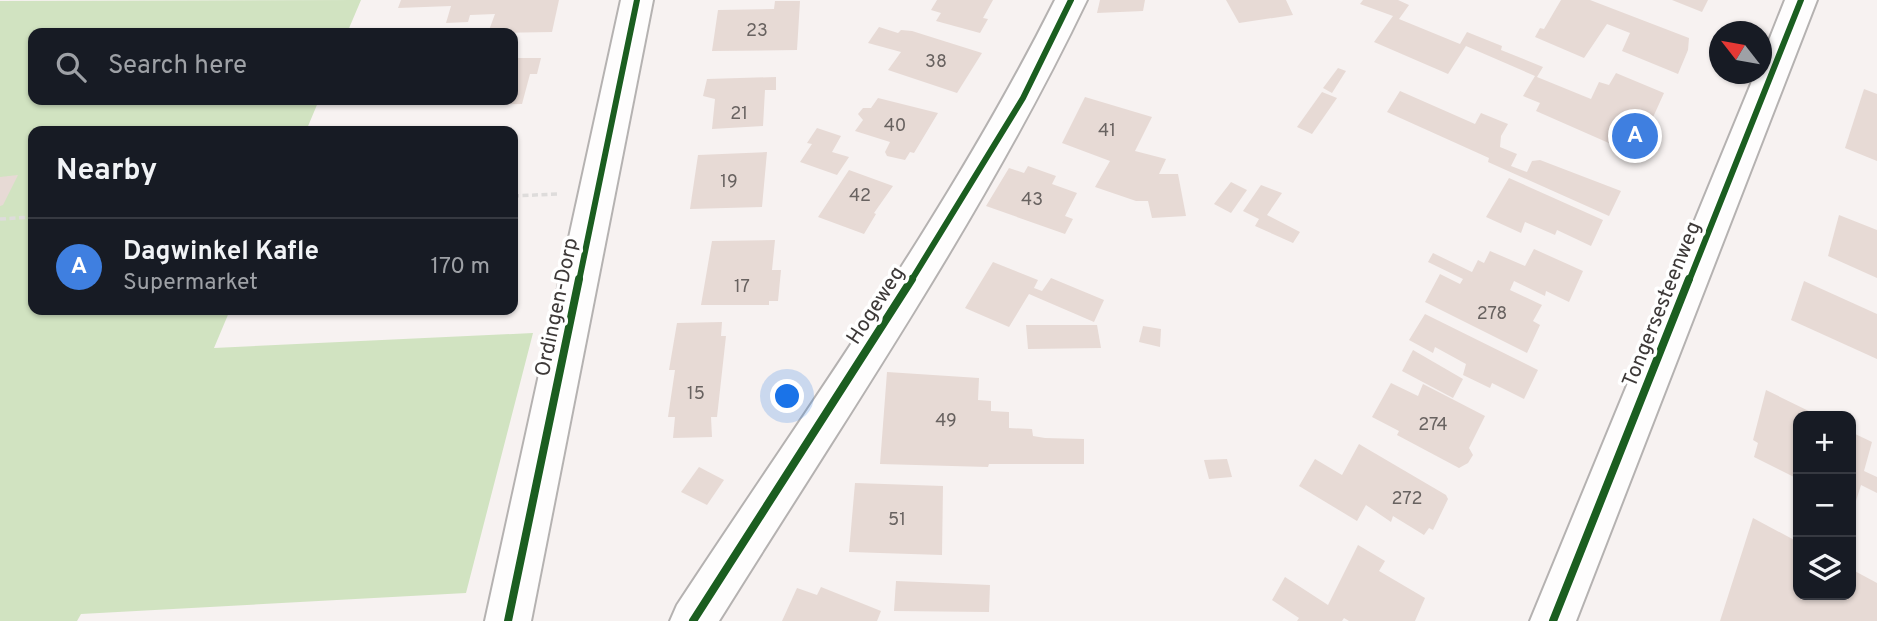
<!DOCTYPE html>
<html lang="en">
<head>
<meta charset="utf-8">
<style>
	body { margin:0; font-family:Overpass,sans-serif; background:#242831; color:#f1f3f6 }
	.controls { position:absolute; right:21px; bottom:21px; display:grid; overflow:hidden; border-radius:14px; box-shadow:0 2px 5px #0004 }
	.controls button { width:63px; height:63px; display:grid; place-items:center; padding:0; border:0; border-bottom:2px solid #363941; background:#171b24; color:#f1f3f6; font:35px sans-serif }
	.compass { position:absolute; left:1709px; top:21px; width:63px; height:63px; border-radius:50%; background:#171b24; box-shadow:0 2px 5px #0004; rotate:301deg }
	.you { position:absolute; left:788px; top:397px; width:24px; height:24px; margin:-18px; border:5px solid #fff; border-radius:50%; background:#1a73e8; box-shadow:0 0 0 10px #1a73e833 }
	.badge { display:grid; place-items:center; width:46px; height:46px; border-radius:50%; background:#7e7a79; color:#fff; font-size:23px; font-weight:700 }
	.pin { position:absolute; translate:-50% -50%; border:4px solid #fff; box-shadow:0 2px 7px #0006 }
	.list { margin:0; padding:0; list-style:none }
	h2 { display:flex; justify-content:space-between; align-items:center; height:91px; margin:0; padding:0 28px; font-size:30px }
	h2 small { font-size:23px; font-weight:400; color:#9ea1a6 }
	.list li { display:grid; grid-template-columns:46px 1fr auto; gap:21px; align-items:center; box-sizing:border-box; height:98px; padding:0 28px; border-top:2px solid #363941 }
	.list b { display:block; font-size:26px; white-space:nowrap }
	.list p { margin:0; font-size:23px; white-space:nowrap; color:#9ea1a6 }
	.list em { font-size:23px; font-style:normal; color:#9ea1a6 }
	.icon { flex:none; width:38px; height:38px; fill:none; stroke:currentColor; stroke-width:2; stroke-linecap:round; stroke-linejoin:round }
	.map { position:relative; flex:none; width:1877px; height:621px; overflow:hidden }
	.search { position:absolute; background:#171b24; box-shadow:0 2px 5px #0004; left:28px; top:28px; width:490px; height:77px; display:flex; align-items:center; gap:18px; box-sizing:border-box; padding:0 24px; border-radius:14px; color:#9ea1a6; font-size:26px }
	.panel { position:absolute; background:#171b24; box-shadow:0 2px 5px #0004; left:28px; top:126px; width:490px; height:189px; border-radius:14px }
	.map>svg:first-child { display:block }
	.green { fill:#d1e3c1 }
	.building { fill:#e7dad5 }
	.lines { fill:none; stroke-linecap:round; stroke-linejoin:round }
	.street-casing { stroke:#b5b2b1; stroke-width:4 }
	.secondary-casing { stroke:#b5b2b1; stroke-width:4 }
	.primary-casing { stroke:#b5b2b1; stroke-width:4 }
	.path { stroke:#dedcdb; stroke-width:3.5; stroke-dasharray:6 3.5; stroke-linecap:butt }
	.street { fill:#fefdfd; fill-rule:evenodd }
	.secondary { fill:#fefdfd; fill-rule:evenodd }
	.primary { fill:#fefdfd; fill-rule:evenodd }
	.cycleway-far1-casing { stroke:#fff; stroke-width:10 }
	.cycleway-casing { stroke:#fff; stroke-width:12 }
	.cycleway-far1 { stroke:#1b5e20; stroke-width:6 }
	.cycleway { stroke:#1b5e20; stroke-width:8 }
	.labels { text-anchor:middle; stroke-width:7; stroke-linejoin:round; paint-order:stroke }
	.number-label { font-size:18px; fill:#686260 }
	.street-label { font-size:21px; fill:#3d3938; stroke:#fff }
</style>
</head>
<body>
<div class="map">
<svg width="1877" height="621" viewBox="0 0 1877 621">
	<rect width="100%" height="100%" fill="#f7f2f1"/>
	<path class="green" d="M361,0L347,33H33V100H319L306,131H33V310H230L214,348L533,333L466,593L81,614L77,621H0V1Z"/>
	<g class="building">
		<path d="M401,0H559L552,32L488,33L495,14L470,15L468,22L446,23L451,6L398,8Z"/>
		<path d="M937,0H993L983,18L988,19L980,33L936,21L941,13L931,10Z"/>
		<path d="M1100,0H1145L1143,11L1097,13Z"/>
		<path d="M1226,0H1286L1293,15L1239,23Z"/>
		<path d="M1363,0H1398L1409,5L1399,19L1460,44L1467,32L1502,46L1501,50L1543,67L1537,77L1591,99L1599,82L1609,85L1616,73L1664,93L1636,155L1536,111L1540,103L1523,96L1535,76L1466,46L1448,74L1374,42L1393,16L1360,4Z"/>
		<path d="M1561,0H1590L1689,38L1688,50L1678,74L1622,51L1630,33L1607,24L1584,58L1535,37L1540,28L1544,29Z"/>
		<path d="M1672,0H1708L1702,12Z"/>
		<path d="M775,1H800L797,50L712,51L718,10L774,9Z"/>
		<path d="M879,27L898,33L901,30L912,31L982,53L957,93L888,70L901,52L868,43Z"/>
		<path d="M513,58H541L537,74H530L522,104L457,105L459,100H513Z"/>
		<path d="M1338,68L1346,71L1332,93L1323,88Z"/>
		<path d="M776,77V90H765L763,126L712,129L715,99L703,96L707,79Z"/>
		<path d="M1864,89L1877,94V161L1845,148Z"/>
		<path d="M1400,91L1475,124L1481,113L1508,124L1501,136L1500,147L1517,154L1511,166L1527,172L1532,161L1540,160L1621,191L1609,216L1488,162L1489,158L1387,112Z"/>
		<path d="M1322,92L1337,98L1312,134L1297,127Z"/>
		<path d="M1085,97L1152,117L1135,151L1166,159L1159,174H1178L1186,216L1152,218L1148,201H1136L1095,187L1110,161L1062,143Z"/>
		<path d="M878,98L938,113L914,153L910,152L905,160L887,156L885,152L890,142L855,131L863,120L858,114L863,108H871Z"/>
		<path d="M817,128L841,136L832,152L849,157L837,175L800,162L812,144L807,143Z"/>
		<path d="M767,152L762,207L690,209L698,155Z"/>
		<path d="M1028,166L1056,176L1052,184L1077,193L1065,216L1073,219L1065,234L986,206L1009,168L1024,173Z"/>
		<path d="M849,170L893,186L874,213L876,214L864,234L818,217Z"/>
		<path d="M18,175L3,205L0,206V177Z"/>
		<path d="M1509,178L1603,220L1591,246L1557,230L1555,235L1525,222L1521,233L1486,217Z"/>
		<path d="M1231,182L1247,190L1231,213L1214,204Z"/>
		<path d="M1261,185L1282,193L1267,215L1300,232L1293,243L1255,226L1259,219L1243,211Z"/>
		<path d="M1839,215L1877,230V278L1828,256Z"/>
		<path d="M775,240L772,270H781L778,301H769V305H701L712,241Z"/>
		<path d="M1534,249L1583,271L1569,302L1546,291L1545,296L1514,281L1510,290L1542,305L1533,321L1540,325L1527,353L1425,302L1440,274L1460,284L1463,279L1428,262L1433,253L1472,272L1478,260L1484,263L1490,251L1525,266Z"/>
		<path d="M993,262L1038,280L1034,288L1042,291L1051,278L1104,300L1094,322L1029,294L1009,327L965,308Z"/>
		<path d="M1804,281L1877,314V359L1791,320Z"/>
		<path d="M1425,314L1538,370L1524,399L1492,383L1490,388L1463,375L1466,364L1435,347L1433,353L1409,340Z"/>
		<path d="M722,322L721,336H726L717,417H711L712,437L673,438L675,417H668L675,370H669L677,323Z"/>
		<path d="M1026,325H1097L1101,348L1028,349Z"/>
		<path d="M1143,326L1161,329L1160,347L1139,342Z"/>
		<path d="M1413,350L1463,379L1453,398L1402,371Z"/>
		<path d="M887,372L979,378L978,400L991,401V411L1009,412V428L1032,429L1033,436L1045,438L1084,439V464H989L988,467L880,464Z"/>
		<path d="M1391,383L1418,396L1423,384L1485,416L1469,448L1473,455L1468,463L1459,468L1397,435L1399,431L1372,417Z"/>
		<path d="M1766,390L1819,416H1798V479L1754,457L1758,443L1753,440Z"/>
		<path d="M1851,432L1872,442L1864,471L1877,477V493L1861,485L1851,517Z"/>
		<path d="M1359,444L1446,495L1448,499L1433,530L1429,528L1424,535L1393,516L1391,522L1366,505L1357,521L1299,486L1315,459L1342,475Z"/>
		<path d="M1227,459L1232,477L1209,479L1204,460Z"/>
		<path d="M699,467L724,480L707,505L681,492Z"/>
		<path d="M855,483L943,486L942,555L849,552Z"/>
		<path d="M1753,518L1798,542V595H1851V569L1877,583V621H1720Z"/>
		<path d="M1358,545L1385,561L1379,571L1425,598L1415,621H1349L1344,618L1342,621H1297L1299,618L1272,600L1285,577L1328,605Z"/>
		<path d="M896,581L990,585L989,612L894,611Z"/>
		<path d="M821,587L881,611L877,621H782L797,588L817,595Z"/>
	</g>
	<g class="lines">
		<defs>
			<path id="street" d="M1055,0H1087C983,217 846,417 719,621H670L677,605C807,407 949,212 1055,0Z"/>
			<path id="secondary" d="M621,0H653L531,621H485Z"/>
			<path id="primary" d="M1785,0H1817L1576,621H1530L1755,74H1762V58Z"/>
		</defs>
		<use href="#street" class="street-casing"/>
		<use href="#secondary" class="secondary-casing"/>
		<use href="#primary" class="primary-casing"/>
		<g class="path">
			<path d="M513,196L557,194"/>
			<path d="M0,219L33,217"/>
		</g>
		<use href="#street" class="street"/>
		<use href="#secondary" class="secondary"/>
		<use href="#primary" class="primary"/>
		<defs>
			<g id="cycleway-far1">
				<path d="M579,281L637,0"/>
				<path d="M911,281L1023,98L1071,0"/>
				<path d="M1689,281L1801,0"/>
			</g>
			<g id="cycleway">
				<path d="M508,621L579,279"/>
				<path d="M693,621L912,279"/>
				<path d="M1553,621L1689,279"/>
			</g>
		</defs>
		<use href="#cycleway-far1" class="cycleway-far1-casing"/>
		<use href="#cycleway" class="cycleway-casing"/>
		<use href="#cycleway-far1" class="cycleway-far1"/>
		<use href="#cycleway" class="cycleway"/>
	</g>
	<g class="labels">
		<g class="number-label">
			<text x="757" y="36">23</text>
			<text x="936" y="67">38</text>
			<text x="739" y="119">21</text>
			<text x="895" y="131">40</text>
			<text x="1107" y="136">41</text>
			<text x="729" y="187">19</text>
			<text x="860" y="201">42</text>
			<text x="1032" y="205">43</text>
			<text x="742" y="292">17</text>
			<text x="1492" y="319">278</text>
			<text x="696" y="399">15</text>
			<text x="946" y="426">49</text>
			<text x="1433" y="430">274</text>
			<text x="1407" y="504">272</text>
			<text x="897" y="525">51</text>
		</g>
		<g class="street-label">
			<text transform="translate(1661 304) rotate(-68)" y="7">Tongersesteenweg</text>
			<text transform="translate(875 305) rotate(-57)" y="7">Hogeweg</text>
			<text transform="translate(556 307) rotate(-78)" y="7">Ordingen-Dorp</text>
		</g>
	</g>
</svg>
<div class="controls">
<button>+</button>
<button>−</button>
<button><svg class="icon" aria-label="layers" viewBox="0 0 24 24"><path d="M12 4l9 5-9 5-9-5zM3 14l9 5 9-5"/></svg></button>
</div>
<svg class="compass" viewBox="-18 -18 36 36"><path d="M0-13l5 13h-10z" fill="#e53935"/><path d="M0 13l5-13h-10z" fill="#9ea1a6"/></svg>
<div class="you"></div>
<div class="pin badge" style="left:1635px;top:136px;background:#3f7fe0">A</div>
<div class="search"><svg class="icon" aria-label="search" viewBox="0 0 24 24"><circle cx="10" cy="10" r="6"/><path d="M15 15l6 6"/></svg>Search here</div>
<section class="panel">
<h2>Nearby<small></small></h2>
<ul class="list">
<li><span class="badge" style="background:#3f7fe0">A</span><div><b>Dagwinkel Kafle</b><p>Supermarket</p></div><em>170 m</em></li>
</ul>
</section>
</div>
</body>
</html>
